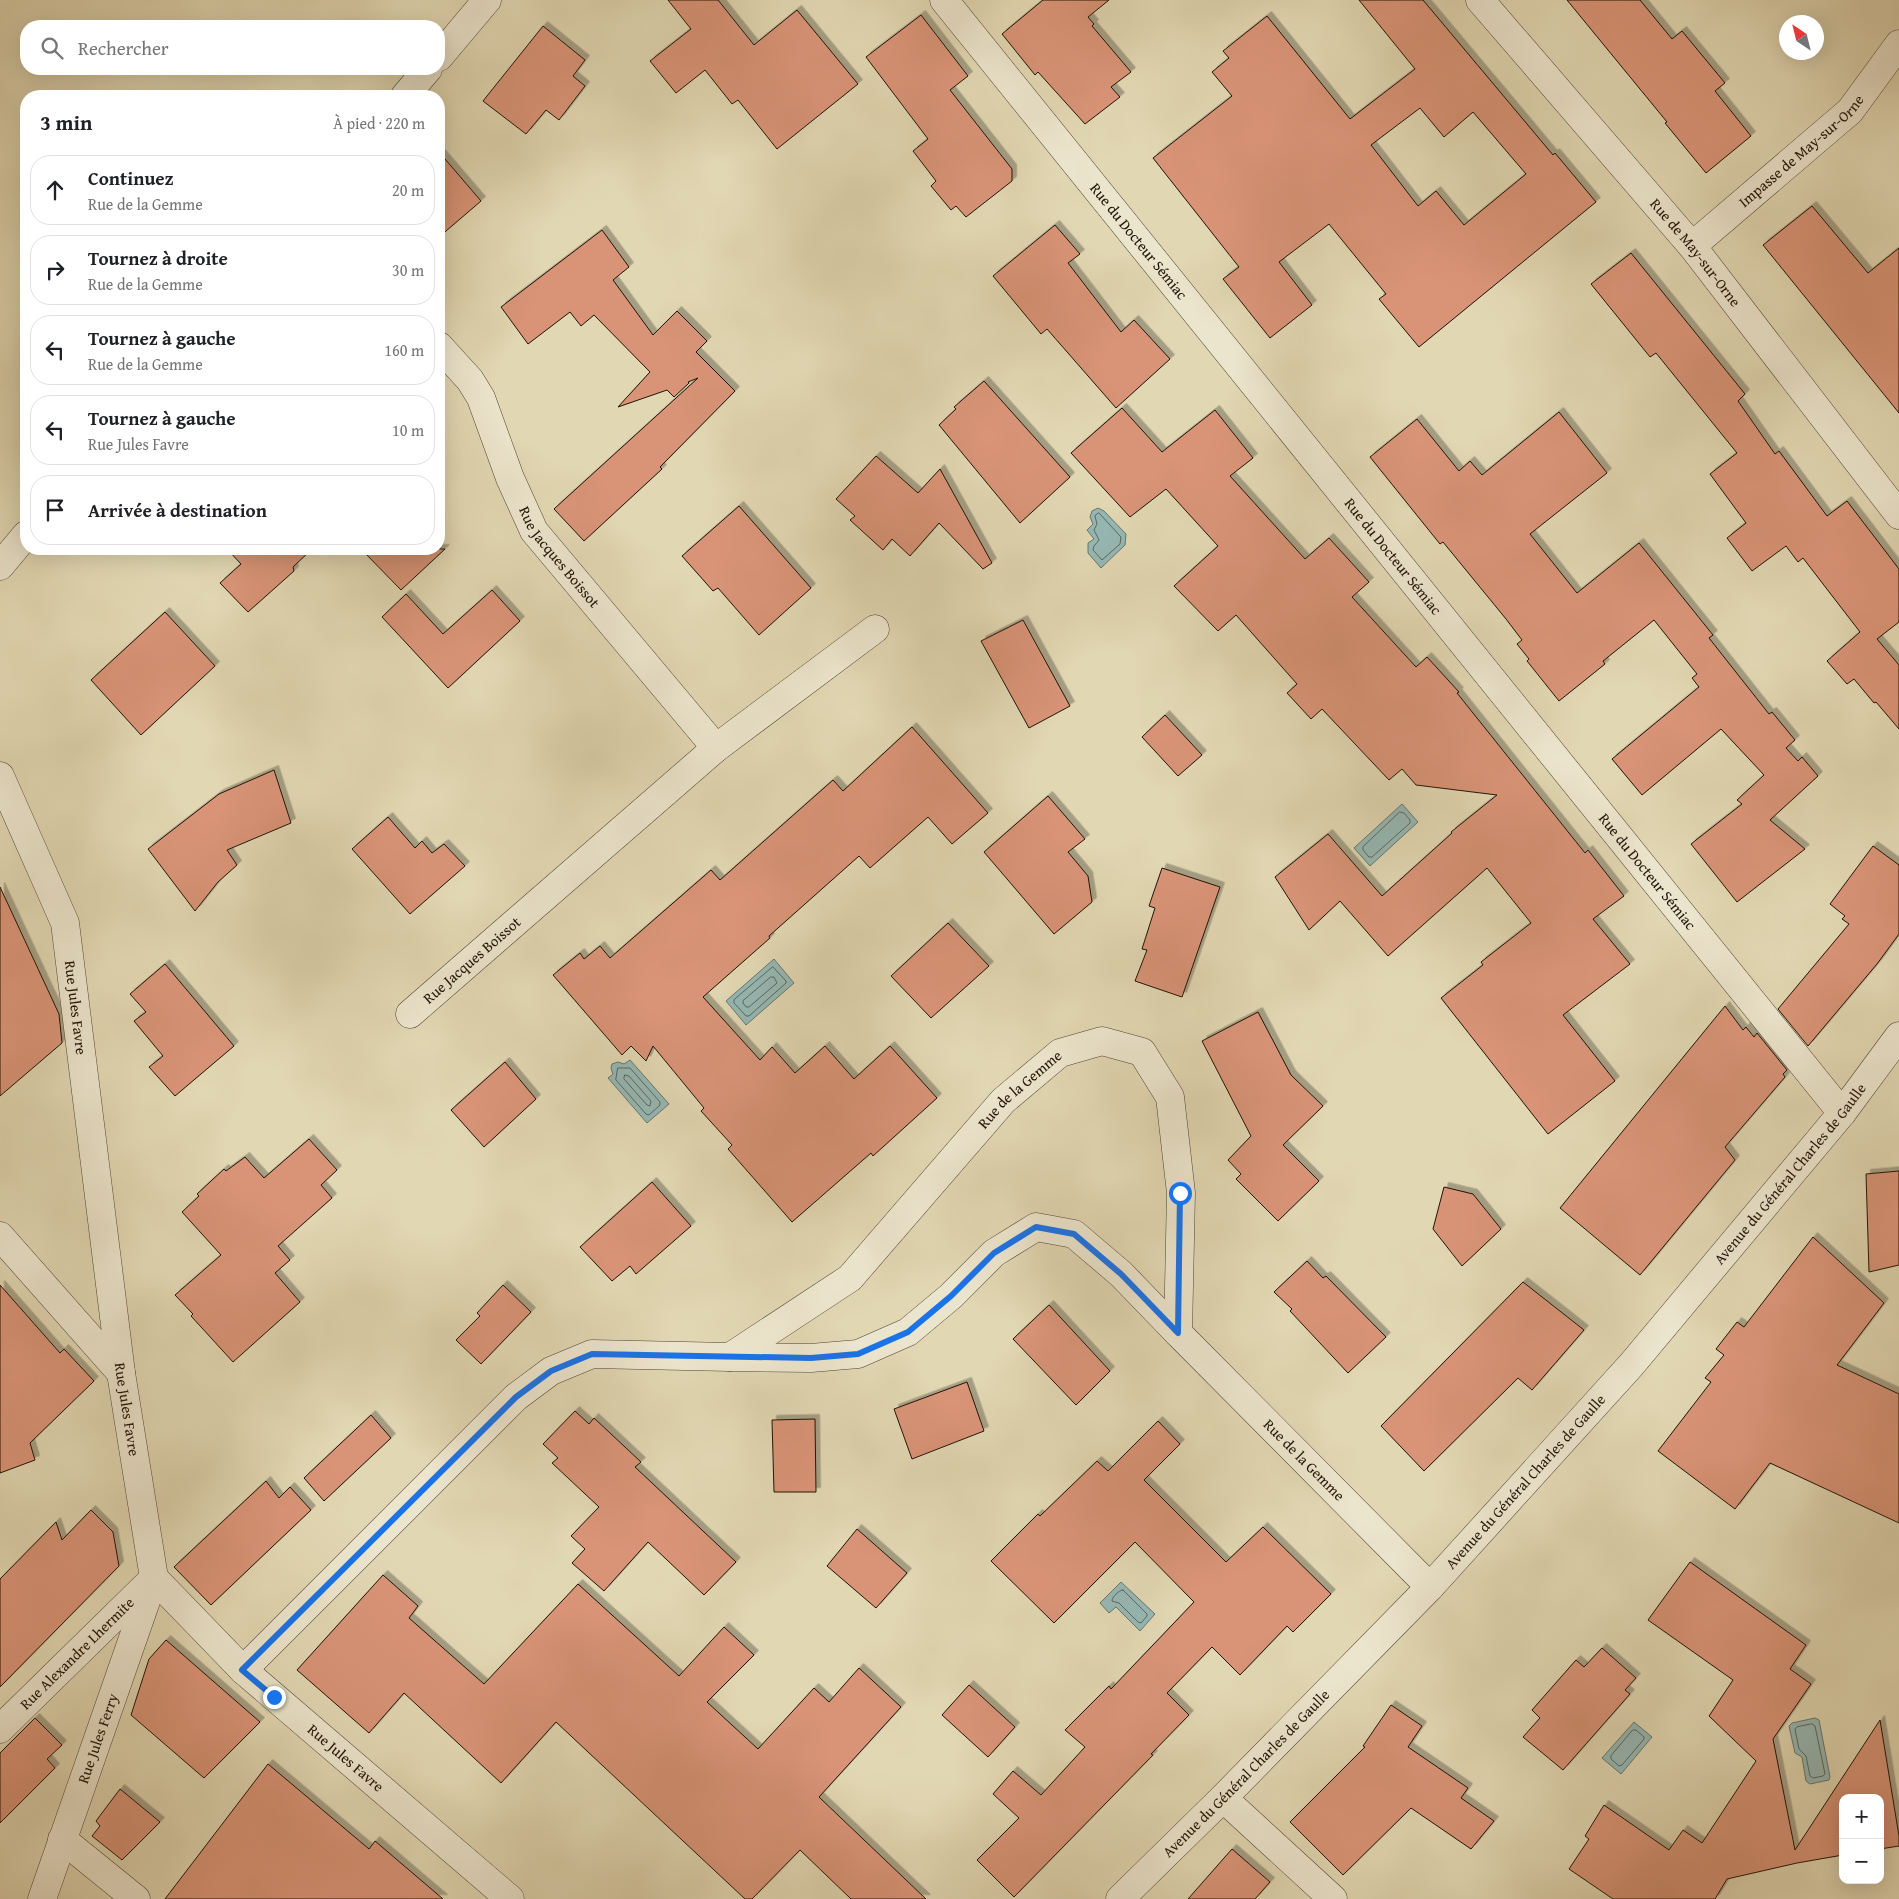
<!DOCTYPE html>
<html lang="fr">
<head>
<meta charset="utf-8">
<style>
	body { margin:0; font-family:"Gentium Book Plus",serif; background:#f6f6f6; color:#202124 }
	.controls { position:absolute; right:15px; bottom:15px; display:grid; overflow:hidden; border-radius:10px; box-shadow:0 5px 20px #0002 }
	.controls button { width:45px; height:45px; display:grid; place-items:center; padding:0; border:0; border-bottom:1px solid #e0e0e0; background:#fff; color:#202124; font:25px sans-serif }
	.compass { position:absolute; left:1779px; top:15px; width:45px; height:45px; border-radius:50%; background:#fff; box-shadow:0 5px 20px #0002; rotate:325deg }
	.stop { position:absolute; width:15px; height:15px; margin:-11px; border:4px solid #1a73e8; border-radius:50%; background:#fff }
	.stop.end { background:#1a73e8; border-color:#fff; box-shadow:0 1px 5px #0008 }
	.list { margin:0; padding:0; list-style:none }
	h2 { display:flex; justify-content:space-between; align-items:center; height:65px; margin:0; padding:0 20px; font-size:21px }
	h2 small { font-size:16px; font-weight:400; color:#757577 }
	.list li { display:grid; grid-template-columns:32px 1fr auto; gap:15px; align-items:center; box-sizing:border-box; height:70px; margin:0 10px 10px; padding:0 10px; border:1px solid #e0e0e0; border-radius:20px }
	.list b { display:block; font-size:19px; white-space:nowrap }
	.list p { margin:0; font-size:16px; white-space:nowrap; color:#757577 }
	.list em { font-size:16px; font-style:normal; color:#757577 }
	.icon { flex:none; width:28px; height:28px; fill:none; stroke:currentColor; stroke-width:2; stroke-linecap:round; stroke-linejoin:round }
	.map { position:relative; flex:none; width:1899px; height:1899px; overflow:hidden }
	.search { position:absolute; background:#fff; box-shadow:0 5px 20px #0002; left:20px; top:20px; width:425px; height:55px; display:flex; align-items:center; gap:12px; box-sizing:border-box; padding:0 18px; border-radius:20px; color:#757577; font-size:19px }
	.panel { position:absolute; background:#fff; box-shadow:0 5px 20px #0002; left:20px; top:90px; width:425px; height:465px; border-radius:20px }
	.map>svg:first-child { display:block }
	.water { fill:#96b8b4; stroke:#66766f }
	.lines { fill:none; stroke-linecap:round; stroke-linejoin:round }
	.shore { stroke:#5a665e; stroke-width:1 }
	.building { fill:#d99477; stroke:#1f1307; fill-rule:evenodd; filter:url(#shadow) }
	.minor-casing { stroke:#504432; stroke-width:29 }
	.minor { stroke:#ece5cd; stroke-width:28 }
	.route { stroke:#1a73e8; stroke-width:6 }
	.labels { text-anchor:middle; stroke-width:4; stroke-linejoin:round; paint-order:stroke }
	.street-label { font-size:15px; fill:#1f1307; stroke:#ece5cd }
</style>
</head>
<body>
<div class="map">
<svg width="1899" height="1899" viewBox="0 0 1899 1899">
	<defs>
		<filter id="shadow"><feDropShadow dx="4.5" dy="-4.5" stdDeviation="0" flood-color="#0004"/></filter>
	</defs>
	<rect width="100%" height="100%" fill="#e1d7b2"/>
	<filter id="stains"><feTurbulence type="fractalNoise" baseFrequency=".004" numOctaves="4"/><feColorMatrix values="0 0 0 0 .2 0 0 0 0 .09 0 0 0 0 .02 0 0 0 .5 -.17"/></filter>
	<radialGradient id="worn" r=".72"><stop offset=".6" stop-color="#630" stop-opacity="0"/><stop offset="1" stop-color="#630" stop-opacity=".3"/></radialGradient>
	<g class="water">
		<path d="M1098,508L1104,511L1126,534L1125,545L1101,568L1088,553V543L1094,539L1087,530L1093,524L1090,517L1092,511Z"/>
		<path d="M1402,804L1418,822L1370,866L1354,848Z"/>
		<path d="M774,959L794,983L746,1025L726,1001Z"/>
		<path d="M630,1060L669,1104L647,1123L608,1078L613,1074L611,1068L612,1064L618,1062L624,1064Z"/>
		<path d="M1121,1582L1155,1614L1140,1631L1116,1607L1109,1613L1100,1603Z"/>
		<path d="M1815,1718L1819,1720L1830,1777L1829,1780L1810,1784L1806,1781L1802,1757L1795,1753L1789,1726L1792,1723Z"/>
		<path d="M1634,1722L1652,1737L1621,1774L1602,1758Z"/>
	</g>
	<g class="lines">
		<g class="shore">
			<path d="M1099,513L1121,537L1120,544L1102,560L1093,550L1094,546L1099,540L1094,530L1097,524L1095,516Z"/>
			<path d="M1400,812L1404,813L1410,820V823L1372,857H1369L1363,850V847Z"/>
			<path d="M773,967L786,981V983L749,1016H746L734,1003V1000Z"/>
			<path d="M771,977H774L777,983L749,1007H746L743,1003V1001Z"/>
			<path d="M618,1068H630L660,1102V1105L649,1115L646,1114L616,1080Z"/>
			<path d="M625,1075L629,1076L651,1101L650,1106L647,1105L624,1079Z"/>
			<path d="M1123,1590L1147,1614V1616L1141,1623L1138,1622L1119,1603L1112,1601C1112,1597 1119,1590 1123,1590Z"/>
			<path d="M1812,1724L1815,1726L1825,1774L1823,1776L1813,1778L1810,1776L1806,1756L1799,1749L1795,1729L1797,1727Z"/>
			<path d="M1633,1730H1636L1644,1737V1739L1622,1765L1619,1766L1611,1759V1756Z"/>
		</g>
	</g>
	<g class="building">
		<path d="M668,0H718L754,45L797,10L858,84L777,149L738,100L732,104L705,70L676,93L650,61L691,29Z"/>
		<path d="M1043,0H1109L1088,17L1094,24L1092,26L1131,72L1111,87L1120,97L1085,124L1038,72L1035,75L1002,34Z"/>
		<path d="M1359,0H1423L1553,155L1555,153L1596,202L1419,347L1379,299L1386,294L1329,224L1279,262L1312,305L1270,338L1223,279L1239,267L1153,158L1232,96L1212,72L1229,58L1223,51L1267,16L1350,119L1415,69ZM1420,108L1444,137L1473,112L1526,174L1464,225L1436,191L1418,206L1371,145Z"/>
		<path d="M1567,0H1640L1672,39L1682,31L1725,83L1715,91L1751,136L1706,173L1665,123L1667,122Z"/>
		<path d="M921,15L968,76L950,90L1012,169V181L966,217L956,206L951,210L931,186L936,181L913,151L928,139L866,57Z"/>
		<path d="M543,26L585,60L573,76L585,86L559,120L546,110L526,134L483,101Z"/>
		<path d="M439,152L481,201L439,237Z"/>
		<path d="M1812,206L1868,273L1899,248V413L1763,245Z"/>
		<path d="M1055,225L1080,254L1068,263L1121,332L1134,320L1170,359L1116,408L1047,329L1041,334L993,276Z"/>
		<path d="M602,230L629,267L613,280L653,335L677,311L707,341L696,352L735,391L660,467L662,469L584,541L554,509L698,378L688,382L689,383L674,397L667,390L618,407L650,372L594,315L581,326L570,312L528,344L501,307Z"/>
		<path d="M1631,253L1745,394L1738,401L1775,454L1779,451L1827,516L1847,501L1899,569V622L1877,639L1899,665V729L1876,702L1874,703L1854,679L1847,684L1827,661L1860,632L1803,558L1798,562L1786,546L1752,571L1727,538L1746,523L1710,474L1737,453L1656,353L1650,357L1591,284Z"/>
		<path d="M984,381L1070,477L1020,523L939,425L956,409L954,407Z"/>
		<path d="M1122,408L1162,452L1215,410L1253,458L1230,476L1305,559L1329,538L1369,582L1352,597L1416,667L1427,657L1459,692L1457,693L1585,853L1588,850L1624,896L1593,919L1630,964L1563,1015L1615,1081L1548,1134L1441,998L1483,965L1481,962L1531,923L1487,868L1388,956L1340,901L1309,930L1275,877L1328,834L1382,896L1452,833L1451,832L1497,795L1416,785L1402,769L1389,780L1322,709L1311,719L1287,693L1297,684L1236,615L1218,631L1174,586L1218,546L1166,489L1130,517L1071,453Z"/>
		<path d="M1559,412L1607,473L1530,534L1577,593L1639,543L1713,635L1709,638L1769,714L1772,712L1795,740L1786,748L1798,761L1802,757L1818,776L1770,820L1805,849L1737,902L1691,844L1742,804L1737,800L1764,775L1721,729L1642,795L1612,759L1699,687L1692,678L1697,674L1654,620L1603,661L1605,664L1559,701L1527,661L1529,659L1517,644L1522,640L1506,619L1443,542L1440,544L1370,457L1417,419L1459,471L1470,461L1482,475Z"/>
		<path d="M876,456L918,493L940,469L992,563L983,569L939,523L910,556L892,539L883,550L850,520L855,516L836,499Z"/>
		<path d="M739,506L811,588L759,635L718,588L713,591L682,556Z"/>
		<path d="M227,549H312L293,567L294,571L248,612L220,583L241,564Z"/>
		<path d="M361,549H445L401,590Z"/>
		<path d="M492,590L520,621L448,688L382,617L406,594L443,634Z"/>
		<path d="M165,612L215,666L141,735L91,680Z"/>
		<path d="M1023,620L1070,706L1029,728L981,641Z"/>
		<path d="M1165,715L1202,755L1178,776L1142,737Z"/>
		<path d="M912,727L988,813L952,844L928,817L870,868L859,856L769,936L770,938L703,997L760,1060L772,1047L795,1073L825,1046L854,1079L890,1046L937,1098L873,1156L871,1153L792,1222L728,1149L732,1145L701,1111L704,1108L653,1046L646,1061L631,1046L622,1055L553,975L580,953L584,959L600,946L610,958L711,870L720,880L833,780L843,791Z"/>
		<path d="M274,770L291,823L227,850L237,865L218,882L195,911L148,849L219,794Z"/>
		<path d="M1048,796L1085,839L1068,852L1088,876L1092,902L1054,934L984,852Z"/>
		<path d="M388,817L415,848L422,841L432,853L444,844L465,866L410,914L352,849Z"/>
		<path d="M1873,846L1899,865V934L1877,964L1808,1046L1778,1009L1849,924L1842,919L1845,916L1830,904Z"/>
		<path d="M1162,868L1220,887L1182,997L1135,981L1147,950L1142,949L1155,908L1149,906Z"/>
		<path d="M0,887L59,1014L62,1043L0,1096Z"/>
		<path d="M948,923L989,966L931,1018L891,976Z"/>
		<path d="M165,964L234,1046L175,1096L149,1067L163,1056L134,1021L146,1012L130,994Z"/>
		<path d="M1725,1006L1743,1030L1746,1027L1754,1037L1757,1033L1787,1070L1783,1074L1785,1077L1725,1147L1735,1160L1640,1275L1560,1208Z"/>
		<path d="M1258,1012L1291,1075L1323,1106L1283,1145L1319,1181L1278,1221L1236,1179L1241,1174L1228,1160L1251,1136L1202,1041Z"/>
		<path d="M505,1062L536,1099L484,1147L451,1110Z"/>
		<path d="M309,1139L337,1170L321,1185L332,1198L278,1246L290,1260L275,1273L300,1302L233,1362L191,1316L193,1314L175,1295L221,1255L182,1212L199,1196L197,1194L224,1169L226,1171L245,1157L264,1178Z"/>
		<path d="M1899,1171V1265L1869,1272L1866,1174Z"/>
		<path d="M652,1182L691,1226L636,1274L630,1266L612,1281L580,1247Z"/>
		<path d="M1444,1187L1473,1194L1501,1229L1462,1266L1433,1229Z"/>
		<path d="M1813,1237L1884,1303L1837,1365L1899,1394V1523L1770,1463L1735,1509L1658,1451L1711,1382L1705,1378L1724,1355L1716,1349L1737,1322L1744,1327Z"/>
		<path d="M1307,1261L1323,1278L1326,1276L1386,1337L1348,1373L1290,1311L1292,1309L1274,1292Z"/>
		<path d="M1523,1282L1584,1330L1532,1390L1518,1378L1424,1471L1381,1426Z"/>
		<path d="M0,1285L60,1353L64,1349L94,1381L30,1443L35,1460L0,1473Z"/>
		<path d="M503,1285L531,1312L481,1364L456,1340L480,1316L477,1313Z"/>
		<path d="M1049,1305L1110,1371L1076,1405L1013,1339Z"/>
		<path d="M967,1382L984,1431L912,1459L894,1409Z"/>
		<path d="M575,1411L589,1424L594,1418L641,1462L635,1467L736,1562L704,1595L648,1542L604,1591L572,1563L585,1549L571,1536L599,1507L552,1463L558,1458L543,1444Z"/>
		<path d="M371,1415L391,1438L324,1501L304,1478Z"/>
		<path d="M815,1419L816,1492H774L772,1420Z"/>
		<path d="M1158,1421L1180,1444L1144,1480L1226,1562L1263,1527L1331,1594L1293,1632L1287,1626L1240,1675L1212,1647L1167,1693L1189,1715L1151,1754L1153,1755L1014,1897L977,1860L1019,1818L993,1794L1013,1771L1041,1795L1085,1747L1065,1730L1109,1686L1111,1689L1194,1602L1135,1542L1054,1623L991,1561L1038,1514L1040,1516L1097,1461L1108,1471Z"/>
		<path d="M266,1481L279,1498L290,1487L311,1510L211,1605L174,1567Z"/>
		<path d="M91,1510L113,1532L119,1566L0,1687V1579L56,1522L62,1540Z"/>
		<path d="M857,1529L907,1573L876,1608L827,1566Z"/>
		<path d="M1690,1562L1806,1645L1790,1669L1811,1684L1773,1739L1795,1850L1880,1720L1899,1836V1846L1880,1849V1798H1843V1855L1797,1863L1727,1879L1715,1899H1613L1569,1869L1589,1839L1585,1836L1604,1805L1669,1850L1683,1830L1702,1843L1756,1761L1709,1716L1733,1680L1648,1620Z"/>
		<path d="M383,1575L418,1606L409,1618L484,1684L578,1584L679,1676L724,1627L754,1655L707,1702L758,1749L814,1688L829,1702L859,1668L901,1707L819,1797L926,1899H851L800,1850L752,1899H745L556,1722L501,1783L404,1693L369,1733L297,1670Z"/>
		<path d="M166,1640L260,1722L204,1778L131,1715L149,1659Z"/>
		<path d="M1602,1648L1636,1678L1625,1690L1630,1694L1563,1770L1523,1737L1540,1718L1532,1710L1576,1660L1584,1667Z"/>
		<path d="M969,1685L1015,1727L988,1757L942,1715Z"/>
		<path d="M1391,1705L1422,1726L1408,1747L1468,1788L1461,1798L1494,1821L1471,1849L1411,1808L1343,1875L1290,1822L1365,1747L1363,1746Z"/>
		<path d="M35,1718L62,1745L47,1759L55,1768L0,1823V1753Z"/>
		<path d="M268,1764L369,1849L375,1841L443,1899H165Z"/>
		<path d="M120,1789L160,1822L122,1860L92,1836L100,1826L96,1821Z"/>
		<path d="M1232,1849L1270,1882L1255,1899H1188Z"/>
	</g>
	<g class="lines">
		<defs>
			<g id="minor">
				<path id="s1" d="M944,0L1842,1113"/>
				<path id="s2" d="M1480,0L1692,246L1899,515"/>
				<path d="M439,57L487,0"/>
				<path d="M405,96L428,69"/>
				<path id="s3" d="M1692,246L1850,111L1899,44"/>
				<path id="s4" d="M439,346L470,380L481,398L510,478L534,531L716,748"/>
				<path d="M0,566L26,535"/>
				<path id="s5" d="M0,776L65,923L121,1373L154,1578L243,1670L510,1899"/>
				<path id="s6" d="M410,1014L716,748L875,629"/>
				<path d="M0,1236L121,1373"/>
				<path d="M730,1357L811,1358L858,1354L908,1332L951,1296L994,1253L1036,1227L1074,1234L1121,1274L1178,1333"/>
				<path id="s7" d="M243,1670L516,1397L551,1371L592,1354L730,1357L850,1278L1003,1101L1060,1053L1102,1041L1142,1052L1170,1097L1181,1193L1178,1333L1430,1587"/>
				<path id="s8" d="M0,1729L149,1583"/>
				<path d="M1223,1798L1333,1899"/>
				<path d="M62,1839L136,1899"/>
				<path id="s9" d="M42,1899L154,1578"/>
				<path id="s10" d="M1120,1899L1223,1798L1430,1587L1632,1364L1842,1113L1899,1036"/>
			</g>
		</defs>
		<use href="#minor" class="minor-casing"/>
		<use href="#minor" class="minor"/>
	</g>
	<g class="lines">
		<path class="route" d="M274,1697L242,1670L516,1397L551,1371L592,1354L811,1358L858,1354L908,1332L951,1296L994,1253L1036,1227L1074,1234L1121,1274L1178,1333L1180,1193"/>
	</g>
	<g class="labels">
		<g class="street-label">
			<text dy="5" stroke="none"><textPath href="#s3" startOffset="145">Impasse de May-sur-Orne</textPath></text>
			<text dy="5" stroke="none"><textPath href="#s1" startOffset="310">Rue du Docteur Sémiac</textPath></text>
			<text dy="5" stroke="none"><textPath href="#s2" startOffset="332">Rue de May-sur-Orne</textPath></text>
			<text dy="5" stroke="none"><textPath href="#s4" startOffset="246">Rue Jacques Boissot</textPath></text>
			<text dy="5" stroke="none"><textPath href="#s1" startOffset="715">Rue du Docteur Sémiac</textPath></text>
			<text dy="5" stroke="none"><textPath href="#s1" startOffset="1120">Rue du Docteur Sémiac</textPath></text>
			<text dy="5" stroke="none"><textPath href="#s6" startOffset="82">Rue Jacques Boissot</textPath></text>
			<text dy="5" stroke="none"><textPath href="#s5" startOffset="246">Rue Jules Favre</textPath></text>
			<text dy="5" stroke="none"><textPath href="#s7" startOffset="1010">Rue de la Gemme</textPath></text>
			<text dy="5" stroke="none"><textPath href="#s10" startOffset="988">Avenue du Général Charles de Gaulle</textPath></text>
			<text dy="5" stroke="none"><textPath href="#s5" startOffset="651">Rue Jules Favre</textPath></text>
			<text dy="5" stroke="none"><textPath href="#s7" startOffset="1618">Rue de la Gemme</textPath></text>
			<text dy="5" stroke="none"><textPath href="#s10" startOffset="582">Avenue du Général Charles de Gaulle</textPath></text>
			<text dy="5" stroke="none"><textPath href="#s8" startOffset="108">Rue Alexandre Lhermite</textPath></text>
			<text dy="5" stroke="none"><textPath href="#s9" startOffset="170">Rue Jules Ferry</textPath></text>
			<text dy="5" stroke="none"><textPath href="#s5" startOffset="1085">Rue Jules Favre</textPath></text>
			<text dy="5" stroke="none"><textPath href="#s10" startOffset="178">Avenue du Général Charles de Gaulle</textPath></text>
		</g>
	</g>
	<rect width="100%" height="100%" filter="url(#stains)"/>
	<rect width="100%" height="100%" fill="url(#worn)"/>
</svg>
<div class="controls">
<button>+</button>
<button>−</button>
</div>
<svg class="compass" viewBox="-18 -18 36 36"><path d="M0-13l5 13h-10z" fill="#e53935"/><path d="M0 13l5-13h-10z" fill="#757577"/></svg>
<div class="stop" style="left:1180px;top:1193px"></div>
<div class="stop end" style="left:274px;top:1697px"></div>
<div class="search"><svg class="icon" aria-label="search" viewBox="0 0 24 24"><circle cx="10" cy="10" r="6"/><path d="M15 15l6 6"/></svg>Rechercher</div>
<section class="panel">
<h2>3 min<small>À pied · 220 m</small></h2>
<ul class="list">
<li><svg class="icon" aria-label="ahead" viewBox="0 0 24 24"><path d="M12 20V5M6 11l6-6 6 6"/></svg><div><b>Continuez</b><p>Rue de la Gemme</p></div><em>20 m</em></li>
<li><svg class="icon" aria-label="right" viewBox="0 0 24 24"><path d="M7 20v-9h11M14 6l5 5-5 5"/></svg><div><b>Tournez à droite</b><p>Rue de la Gemme</p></div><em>30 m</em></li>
<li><svg class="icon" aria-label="left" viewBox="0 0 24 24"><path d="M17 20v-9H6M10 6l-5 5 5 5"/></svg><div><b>Tournez à gauche</b><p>Rue de la Gemme</p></div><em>160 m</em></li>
<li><svg class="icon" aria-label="left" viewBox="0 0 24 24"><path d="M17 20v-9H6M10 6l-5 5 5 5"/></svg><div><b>Tournez à gauche</b><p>Rue Jules Favre</p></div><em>10 m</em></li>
<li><svg class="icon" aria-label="arrive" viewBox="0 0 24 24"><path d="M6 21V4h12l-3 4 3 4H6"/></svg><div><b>Arrivée à destination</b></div></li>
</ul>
</section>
</div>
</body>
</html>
